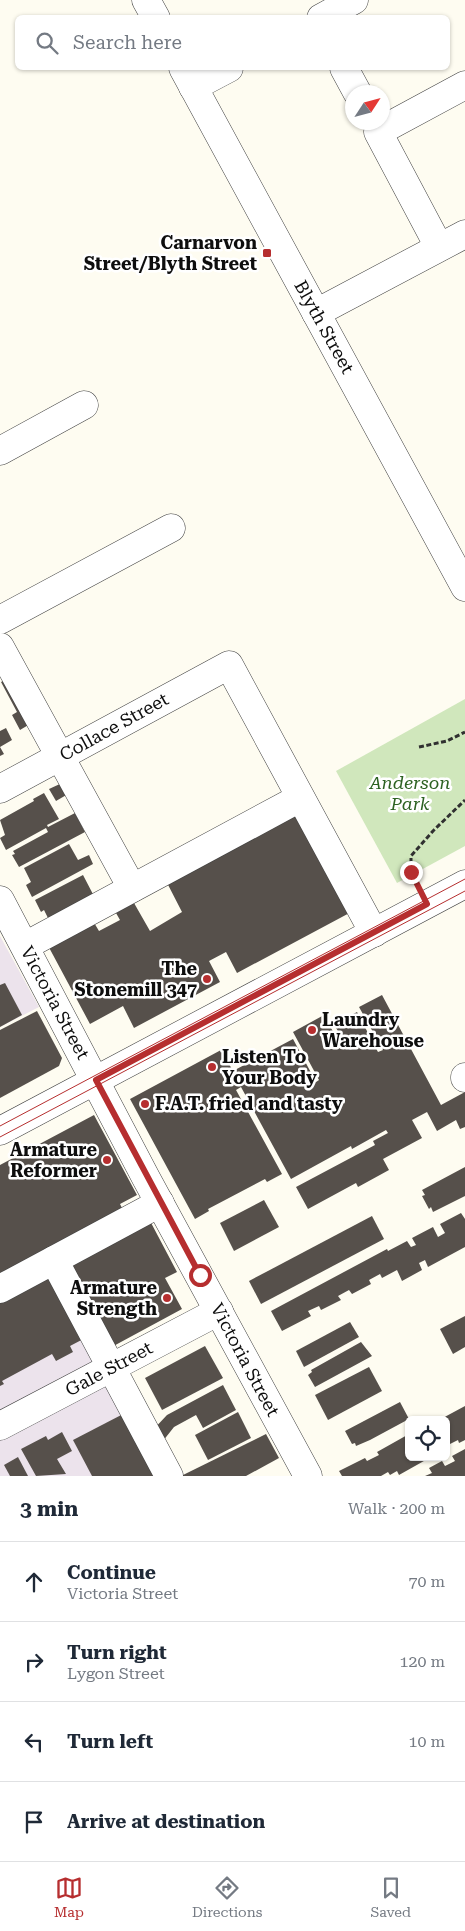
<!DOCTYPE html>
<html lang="en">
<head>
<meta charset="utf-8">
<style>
	body { margin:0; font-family:"Roboto Serif",serif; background:#f2f2f3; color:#1f2937 }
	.controls { position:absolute; right:15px; bottom:15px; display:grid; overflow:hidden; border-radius:8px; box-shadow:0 1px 4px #0004 }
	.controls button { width:45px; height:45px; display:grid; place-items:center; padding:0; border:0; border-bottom:1px solid #e0e1e3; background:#fff; color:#1f2937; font:25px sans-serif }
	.compass { position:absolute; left:345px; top:85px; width:45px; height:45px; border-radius:50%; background:#fff; box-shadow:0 1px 4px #0004; rotate:54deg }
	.stop { position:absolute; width:15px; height:15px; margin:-11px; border:4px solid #b62e2f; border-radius:50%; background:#fff }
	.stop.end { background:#b62e2f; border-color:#fff; box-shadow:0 1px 5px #0008 }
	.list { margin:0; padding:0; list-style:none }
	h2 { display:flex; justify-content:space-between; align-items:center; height:65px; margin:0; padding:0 20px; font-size:21px }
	h2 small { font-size:16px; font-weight:400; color:#747a83 }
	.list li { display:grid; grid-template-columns:32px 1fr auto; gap:15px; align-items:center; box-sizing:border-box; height:80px; padding:0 20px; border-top:1px solid #e0e1e3 }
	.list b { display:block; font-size:19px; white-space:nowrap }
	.list p { margin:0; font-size:16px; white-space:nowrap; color:#747a83 }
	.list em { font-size:16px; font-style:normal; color:#747a83 }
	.icon { flex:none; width:28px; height:28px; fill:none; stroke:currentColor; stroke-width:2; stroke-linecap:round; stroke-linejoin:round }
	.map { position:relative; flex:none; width:465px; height:1476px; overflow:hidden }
	.search { position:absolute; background:#fff; box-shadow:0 1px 4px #0004; left:15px; right:15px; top:15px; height:55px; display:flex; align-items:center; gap:12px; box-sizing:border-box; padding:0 18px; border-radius:8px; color:#747a83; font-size:19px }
	.sheet { height:385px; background:#fff }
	nav { display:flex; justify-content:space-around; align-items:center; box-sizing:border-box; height:70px; border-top:1px solid #e0e1e3; background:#fff; font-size:14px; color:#747a83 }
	nav a { display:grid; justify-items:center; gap:2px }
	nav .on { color:#b62e2f }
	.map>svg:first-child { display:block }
	.industrial { fill:#ece3ec }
	.green { fill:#d0e7bc }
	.building { fill:#56504b }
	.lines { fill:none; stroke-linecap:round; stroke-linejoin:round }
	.minor-casing { stroke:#414141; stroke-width:29 }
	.path { stroke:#303030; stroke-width:3; stroke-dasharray:5 2.5; stroke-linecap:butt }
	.minor { stroke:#fff; stroke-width:28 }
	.tram { stroke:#b62e2f; stroke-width:1 }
	.route { stroke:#b62e2f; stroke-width:6 }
	.poi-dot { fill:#b62e2f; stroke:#fff; stroke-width:2 }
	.labels { text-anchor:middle; stroke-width:5; stroke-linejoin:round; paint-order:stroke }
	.poi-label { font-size:18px; font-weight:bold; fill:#0e0e0e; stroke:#fff; text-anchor:end }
	.street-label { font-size:18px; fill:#0e0e0e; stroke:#fff }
	.park-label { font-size:18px; font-style:italic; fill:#2d6222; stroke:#fff }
</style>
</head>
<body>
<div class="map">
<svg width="465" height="1476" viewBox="0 0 465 1476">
	<rect width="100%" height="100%" fill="#fefcf1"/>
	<g class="industrial">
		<path d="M0,936L39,1007L0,1027Z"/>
		<path d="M52,1264L166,1476H0V1292Z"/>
	</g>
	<path class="green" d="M465,699V846L397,883L336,771Z"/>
	<g class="building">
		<path d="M11,677L35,721L20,730L12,715L17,712L1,682Z"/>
		<path d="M6,728L12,740L0,747L4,754L0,756V731Z"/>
		<path d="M62,783L68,794L56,801L49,789Z"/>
		<path d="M44,793L59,819L47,825L48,827L75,813L85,832L19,867L12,855L15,854L13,851L48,832L46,828L6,850L0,838L5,835L0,820L34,801L33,799Z"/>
		<path d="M298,805L355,910L237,973L226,952L209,961L220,982L134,1028L123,1006L90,1024L45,940L90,916L99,931L120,920L116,913L134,903L150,931L182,912L164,877Z"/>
		<path d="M69,844L78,860L89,855L93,864L32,897L26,885L31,882L24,868Z"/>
		<path d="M83,875L96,900L51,924L44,910L41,912L35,900Z"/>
		<path d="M5,983L22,1015L0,1027V985Z"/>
		<path d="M382,995L441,1105L465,1092V1127L460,1129L456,1120L437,1131L427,1112L412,1120L422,1138L383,1159L389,1170L358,1187L356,1183L308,1209L296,1187L375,1145L373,1141L388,1133L386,1130L352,1149L351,1146L291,1179L241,1087L236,1090L282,1174L267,1182L265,1179L208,1209L209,1211L195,1219L130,1099L221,1050L233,1071L293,1039L316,1082L319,1080L293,1032L324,1015L337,1039L341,1037L334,1024L357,1012L378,1052L383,1050L359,1007Z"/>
		<path d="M37,1011L62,1058L59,1066L0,1098V1030Z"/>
		<path d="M94,1115L137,1195L120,1204L126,1216L0,1283V1165Z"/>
		<path d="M465,1167V1196L433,1212L431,1207L429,1209L422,1196L425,1195L422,1190Z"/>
		<path d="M264,1200L279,1227L234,1251L220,1223Z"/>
		<path d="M461,1213L465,1219V1247L428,1267L425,1260L419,1263L422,1270L402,1281L397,1270L382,1278L380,1274L369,1280L371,1284L352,1294L349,1290L338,1296L341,1300L321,1310L319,1306L308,1311L311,1316L282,1331L271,1311L387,1249L388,1251L407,1241L411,1247L416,1245L412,1238L433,1227L438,1237L445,1233L440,1224Z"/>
		<path d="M372,1216L384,1239L261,1304L249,1281Z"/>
		<path d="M149,1219L177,1272L165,1278L182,1309L108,1349L64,1269Z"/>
		<path d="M45,1273L89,1336L70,1346L73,1352L56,1361L52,1354L2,1381L4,1384L0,1386V1298Z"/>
		<path d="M465,1316V1347L453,1354L440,1329Z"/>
		<path d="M350,1322L359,1337L304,1367L296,1351Z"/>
		<path d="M361,1342L372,1356L315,1387L308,1375L312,1372L311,1370Z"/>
		<path d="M205,1346L223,1378L162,1410L145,1378Z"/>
		<path d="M369,1367L382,1391L328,1420L315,1395Z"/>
		<path d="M223,1385L236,1410L203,1428L196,1415L174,1427L159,1446L151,1432L167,1415Z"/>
		<path d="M400,1402L409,1419L370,1440L356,1446L355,1443L352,1444L345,1431Z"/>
		<path d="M465,1406V1440L459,1443L458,1440L450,1444L448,1441L446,1442V1420H439Z"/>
		<path d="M127,1412L154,1476H92L73,1440Z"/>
		<path d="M238,1412L251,1438L208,1460L195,1435Z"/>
		<path d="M62,1432L72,1451L57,1459L66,1474L36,1476L21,1449L46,1436L48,1440Z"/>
		<path d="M266,1434L279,1458L246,1476H181Z"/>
		<path d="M409,1434V1457H431L399,1475L397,1471L390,1475L388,1472L381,1476H342L339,1471L365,1458L367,1461L379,1455L377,1452Z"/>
		<path d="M465,1449V1476H425L432,1473L429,1468L442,1461L445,1466L455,1461L452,1456Z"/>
		<path d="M18,1457L28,1476H10L4,1465Z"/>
	</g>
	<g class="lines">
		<defs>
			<g id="minor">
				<path d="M146,0L156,18"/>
				<path d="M321,18L354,0"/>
				<path d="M183,68L465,587"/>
				<path d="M344,68L357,92"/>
				<path d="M193,87L229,68"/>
				<path d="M439,247L378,132L465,85"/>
				<path d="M316,313L465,234"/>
				<path d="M0,451L84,405"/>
				<path d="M0,620L171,528"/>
				<path d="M0,647L132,888"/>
				<path d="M0,789L229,665L374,933"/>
				<path d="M0,900L146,1178L308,1476"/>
				<path d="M25,946L300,798"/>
				<path d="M465,1077V1078"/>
				<path d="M0,1131L465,884"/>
				<path d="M54,1260L169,1476"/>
				<path d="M0,1289L160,1203"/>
				<path d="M0,1426L219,1311"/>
			</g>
		</defs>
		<use href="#minor" class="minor-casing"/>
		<g class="path">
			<path d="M419,747L447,741L465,732"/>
			<path d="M417,884L411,872V856L433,831L465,800"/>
		</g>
		<use href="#minor" class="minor"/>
		<g class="tram">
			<path d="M0,1126L465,879"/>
			<path d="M0,1137L465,891"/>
		</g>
	</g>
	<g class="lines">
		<path class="route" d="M200,1275L96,1080L427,904L411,872"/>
	</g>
	<g class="poi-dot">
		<rect x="262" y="248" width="10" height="10" rx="2.5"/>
		<circle cx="207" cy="979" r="5"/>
		<circle cx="312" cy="1030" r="5"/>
		<circle cx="212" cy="1067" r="5"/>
		<circle cx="145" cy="1104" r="5"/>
		<circle cx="107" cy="1160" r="5"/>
		<circle cx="167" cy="1298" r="5"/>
	</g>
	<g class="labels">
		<g class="poi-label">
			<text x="257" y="249">Carnarvon<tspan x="257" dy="21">Street/Blyth Street</tspan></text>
			<text x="197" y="975">The<tspan x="197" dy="21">Stonemill 347</tspan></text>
			<text x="322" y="1026" text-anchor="start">Laundry<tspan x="322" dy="21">Warehouse</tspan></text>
			<text x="222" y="1063" text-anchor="start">Listen To<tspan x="222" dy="21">Your Body</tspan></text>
			<text x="155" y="1110" text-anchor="start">F.A.T. fried and tasty</text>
			<text x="97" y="1156">Armature<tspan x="97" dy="21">Reformer</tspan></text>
			<text x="157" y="1294">Armature<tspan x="157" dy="21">Strength</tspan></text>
		</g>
		<g class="street-label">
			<text transform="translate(324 327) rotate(61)" y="6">Blyth Street</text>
			<text transform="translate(114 727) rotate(-29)" y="6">Collace Street</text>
			<text transform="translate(55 1003) rotate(62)" y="6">Victoria Street</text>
			<text transform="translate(245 1360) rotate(62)" y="6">Victoria Street</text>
			<text transform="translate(109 1369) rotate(-28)" y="6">Gale Street</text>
		</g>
		<g class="park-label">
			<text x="410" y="789">Anderson<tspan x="410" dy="21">Park</tspan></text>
		</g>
	</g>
</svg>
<div class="controls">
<button><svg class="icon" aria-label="locate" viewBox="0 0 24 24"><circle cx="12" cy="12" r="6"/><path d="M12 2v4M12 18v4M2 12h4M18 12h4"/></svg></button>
</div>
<svg class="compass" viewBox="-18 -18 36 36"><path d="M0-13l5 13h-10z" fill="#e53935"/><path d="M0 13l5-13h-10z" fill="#747a83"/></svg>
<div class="stop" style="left:200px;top:1275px"></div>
<div class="stop end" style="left:411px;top:872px"></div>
<div class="search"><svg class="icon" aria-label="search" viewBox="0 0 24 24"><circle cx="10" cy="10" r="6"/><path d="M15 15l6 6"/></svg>Search here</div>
</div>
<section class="sheet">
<h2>3 min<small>Walk · 200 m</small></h2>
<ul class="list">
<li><svg class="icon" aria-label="ahead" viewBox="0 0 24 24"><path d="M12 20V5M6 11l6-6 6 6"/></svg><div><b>Continue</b><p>Victoria Street</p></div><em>70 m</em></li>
<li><svg class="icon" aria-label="right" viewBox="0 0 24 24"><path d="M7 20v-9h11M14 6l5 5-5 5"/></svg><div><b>Turn right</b><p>Lygon Street</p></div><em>120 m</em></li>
<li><svg class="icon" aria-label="left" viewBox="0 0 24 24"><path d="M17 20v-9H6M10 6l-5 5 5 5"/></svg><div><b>Turn left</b></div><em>10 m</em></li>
<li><svg class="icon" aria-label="arrive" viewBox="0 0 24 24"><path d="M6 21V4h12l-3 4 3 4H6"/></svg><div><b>Arrive at destination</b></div></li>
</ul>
</section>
<nav>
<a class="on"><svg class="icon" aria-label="map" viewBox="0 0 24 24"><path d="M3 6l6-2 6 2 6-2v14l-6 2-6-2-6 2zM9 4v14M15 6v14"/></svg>Map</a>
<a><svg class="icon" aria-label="directions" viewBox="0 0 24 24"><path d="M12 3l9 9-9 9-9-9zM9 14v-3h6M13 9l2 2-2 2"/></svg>Directions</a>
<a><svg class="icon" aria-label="saved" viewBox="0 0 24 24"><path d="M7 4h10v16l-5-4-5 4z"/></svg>Saved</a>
</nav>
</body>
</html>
